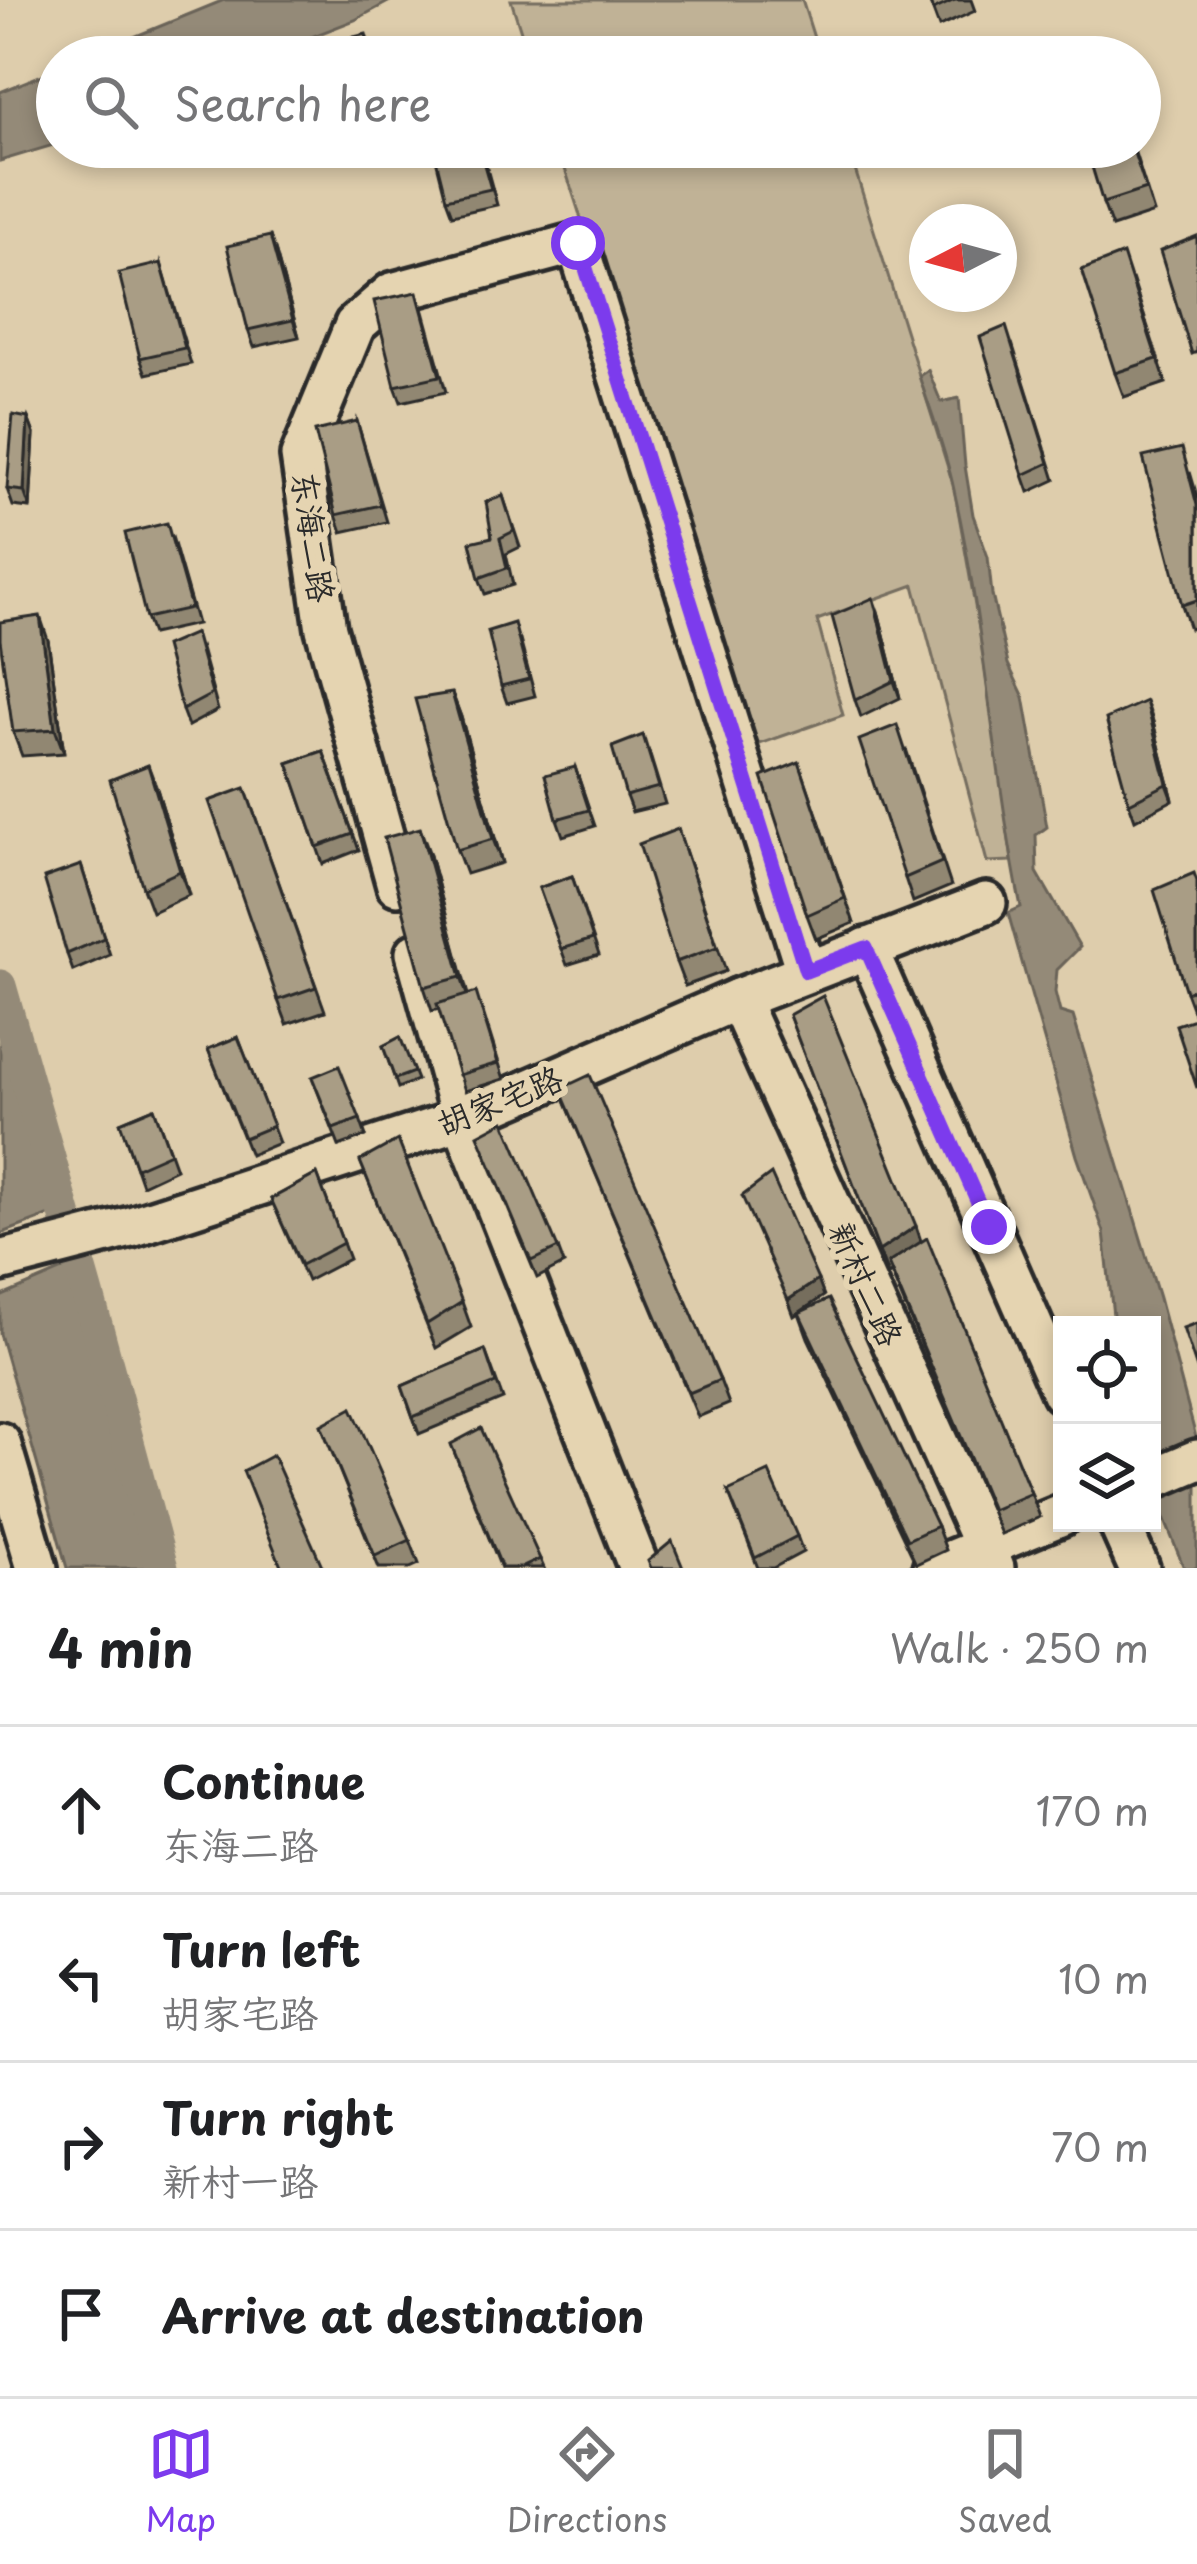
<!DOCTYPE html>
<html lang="en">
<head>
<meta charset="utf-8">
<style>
	body { margin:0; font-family:"Playpen Sans","LXGW WenKai TC",sans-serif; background:#f6f6f6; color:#202124 }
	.controls { position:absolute; right:36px; bottom:36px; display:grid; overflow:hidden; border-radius:0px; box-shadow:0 6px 18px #0003 }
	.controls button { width:108px; height:108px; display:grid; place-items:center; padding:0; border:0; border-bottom:3px solid #e0e0e0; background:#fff; color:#202124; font:60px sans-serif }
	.compass { position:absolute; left:909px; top:204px; width:108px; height:108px; border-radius:50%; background:#fff; box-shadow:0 6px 18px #0003; rotate:264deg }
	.stop { position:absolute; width:36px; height:36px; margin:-27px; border:9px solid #7c3aed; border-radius:50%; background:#fff }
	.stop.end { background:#7c3aed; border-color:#fff; box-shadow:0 3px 12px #0008 }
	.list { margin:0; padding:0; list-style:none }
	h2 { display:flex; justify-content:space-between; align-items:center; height:156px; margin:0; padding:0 48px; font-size:51px }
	h2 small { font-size:39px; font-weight:400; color:#757577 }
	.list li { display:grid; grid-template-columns:78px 1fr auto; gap:36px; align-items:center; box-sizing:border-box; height:168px; padding:0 48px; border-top:3px solid #e0e0e0 }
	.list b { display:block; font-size:45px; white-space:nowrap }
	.list p { margin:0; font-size:39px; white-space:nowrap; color:#757577 }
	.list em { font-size:39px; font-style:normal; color:#757577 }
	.icon { flex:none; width:66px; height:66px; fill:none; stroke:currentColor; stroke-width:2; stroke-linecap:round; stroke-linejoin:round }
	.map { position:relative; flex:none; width:1197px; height:1568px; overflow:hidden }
	.search { position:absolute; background:#fff; box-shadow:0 6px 18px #0003; left:36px; right:36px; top:36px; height:132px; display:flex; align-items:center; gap:30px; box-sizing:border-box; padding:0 42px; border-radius:66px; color:#757577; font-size:45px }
	.sheet { height:828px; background:#fff }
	nav { display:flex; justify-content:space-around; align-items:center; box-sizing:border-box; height:168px; border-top:3px solid #e0e0e0; background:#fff; font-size:33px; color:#757577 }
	nav a { display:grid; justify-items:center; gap:6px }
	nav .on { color:#7c3aed }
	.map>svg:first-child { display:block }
	.green { fill:#c0b296; stroke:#766e60; stroke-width:3 }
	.water { fill:#948a78; stroke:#6a6459; stroke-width:3 }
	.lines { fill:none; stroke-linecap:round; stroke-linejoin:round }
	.canal { stroke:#948a78; stroke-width:33 }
	.minor-casing { stroke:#2b2b2b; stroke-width:48 }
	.minor { stroke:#e5d4b1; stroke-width:39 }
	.wall { fill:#918772; stroke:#2b2b2b; stroke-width:3 }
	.shaded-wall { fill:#766e5d; stroke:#2b2b2b; stroke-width:3 }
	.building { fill:#a99d85; stroke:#2b2b2b; stroke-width:3 }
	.route { stroke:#7c3aed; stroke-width:15 }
	.labels { text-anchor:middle; stroke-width:12; stroke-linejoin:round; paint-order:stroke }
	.street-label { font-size:33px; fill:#2b2b2b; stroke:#e5d4b1 }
</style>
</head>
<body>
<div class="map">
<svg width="1197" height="1568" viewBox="0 0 1197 1568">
	<rect width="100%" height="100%" fill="#decdac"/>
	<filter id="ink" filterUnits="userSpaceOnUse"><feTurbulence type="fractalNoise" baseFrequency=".00833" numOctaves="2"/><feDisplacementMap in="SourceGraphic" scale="24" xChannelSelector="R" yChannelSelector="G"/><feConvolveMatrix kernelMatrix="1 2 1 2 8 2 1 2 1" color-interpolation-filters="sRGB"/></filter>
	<g filter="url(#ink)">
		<g class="green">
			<path d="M511,0H802L820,57H529Z"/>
			<path d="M558,147H848L954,487L980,634L1012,861L987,862L914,585L817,620L843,715L751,747Z"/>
		</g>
		<g class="water">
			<path d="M224,0H392L355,20L260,57H85Z"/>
			<path d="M57,69V144L0,161V92Z"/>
			<path d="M928,370L941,402L959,398L965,466L973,515L988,557L992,595L1008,664L1024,697L1047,827L1036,835L1037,872L1080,947L1057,970L1055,992L1060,1012L1073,1016L1159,1298L1197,1441V1447L1152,1464V1325H1114L1104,1232L1077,1156L1008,913L1021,907C993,769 985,628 954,490C946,451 931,413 919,376Z"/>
			<path d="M0,986L64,1210L0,1234Z"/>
			<path d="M79,1263L160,1568H67L0,1334V1297Z"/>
			<path d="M1197,1475V1568H1184L1152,1488Z"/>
		</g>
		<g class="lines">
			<path class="canal" d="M0,986L87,1291L162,1568"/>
			<defs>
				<g id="minor">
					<path d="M397,885L326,629L301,456L355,325L392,293L577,243L806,971"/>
					<path d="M867,948L1062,1393"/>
					<path d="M416,953L462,1119L639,1568"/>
					<path d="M738,999L994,1568"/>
					<path d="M0,1261L131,1227L462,1119L738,999L986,903"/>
					<path d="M0,1443L37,1568"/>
					<path d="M1152,1479L1197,1460"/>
					<path d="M1119,1523L1139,1568"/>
					<path d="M933,1568L1062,1515"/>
				</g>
			</defs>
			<use href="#minor" class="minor-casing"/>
			<use href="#minor" class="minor"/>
		</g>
		<g class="wall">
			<path d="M929,0H971L975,11L939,27Z"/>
			<path d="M481,147L497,205L452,215L446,199Z"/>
			<path d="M1133,147L1154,213L1112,227L1103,203Z"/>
			<path d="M276,253L299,337L254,347L248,330Z"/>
			<path d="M161,263L191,364L146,374L140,358Z"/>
			<path d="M1132,278L1166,383L1124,397L1115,373Z"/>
			<path d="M423,308L446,392L401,402L395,386Z"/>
			<path d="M1012,343L1055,480L1029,492L1023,475Z"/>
			<path d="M28,418L34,434L30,508L13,506L7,489Z"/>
			<path d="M357,421L387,522L342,532L336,515Z"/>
			<path d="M1190,472L1197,496V627L1190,629L1182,605Z"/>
			<path d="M503,496L520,547L506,554L513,585L485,594L479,578Z"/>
			<path d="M173,540L197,624L152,634L146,618Z"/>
			<path d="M879,615L900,698L861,717L855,700Z"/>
			<path d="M48,640L64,753L22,756L13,732Z"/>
			<path d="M520,640L535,696L507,703L501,686Z"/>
			<path d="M201,649L218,710L188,726L182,710Z"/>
			<path d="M452,693L461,717L502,863L466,874L457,850Z"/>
			<path d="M1152,718L1173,800L1135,820L1129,803Z"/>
			<path d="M906,749L951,886L913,902L905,878Z"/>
			<path d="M323,751L359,850L323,864L288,763Z"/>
			<path d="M649,752L665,804L632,812L626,796Z"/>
			<path d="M799,762L854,923L816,939L807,915Z"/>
			<path d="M575,767L595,826L563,836L557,819Z"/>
			<path d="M245,788L325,1011L287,1024L278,1000Z"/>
			<path d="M157,789L189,895L152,912L143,888Z"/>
			<path d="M678,829L726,971L685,986L676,962Z"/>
			<path d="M429,852L468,995L482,1009L504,1079L465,1091L439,1009L432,1011L424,987Z"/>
			<path d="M81,865L110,955L73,971L67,954Z"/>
			<path d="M572,876L599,955L567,965L539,888Z"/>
			<path d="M1197,880V1016H1195L1186,992Z"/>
			<path d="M789,1015L921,1242L1031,1493L1040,1517L1001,1534L891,1273L888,1275Z"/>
			<path d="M238,1037L279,1143L250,1155L208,1049Z"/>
			<path d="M400,1037L417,1080L398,1088L383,1046Z"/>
			<path d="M312,1077L360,1119L366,1136L339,1146Z"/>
			<path d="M560,1089L720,1380L729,1404L698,1417Z"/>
			<path d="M154,1108L176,1169L142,1185L120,1122Z"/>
			<path d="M484,1151L558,1248L564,1264L537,1278Z"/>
			<path d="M360,1161L462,1302L471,1327L436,1348Z"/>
			<path d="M317,1174L349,1259L307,1281L271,1199Z"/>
			<path d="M799,1313L937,1526L946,1550L916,1564L808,1338Z"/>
			<path d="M485,1350L503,1399L419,1434L402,1386Z"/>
			<path d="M321,1425L410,1540L419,1564L410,1568H379Z"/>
			<path d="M451,1444L540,1559L544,1568H501Z"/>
			<path d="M728,1491L797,1536L803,1552L773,1568H758Z"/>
		</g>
		<g class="shaded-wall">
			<path d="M270,236L276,253L299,337L293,320Z"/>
			<path d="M28,418L34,434L30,508L24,491Z"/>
			<path d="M873,598L879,615L900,698L894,681Z"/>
			<path d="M40,616L48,640L64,753L55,729Z"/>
			<path d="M452,693L461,717L502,863L493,839Z"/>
			<path d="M1146,701L1152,718L1173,800L1167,784Z"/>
			<path d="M148,765L157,789L189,895L180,871Z"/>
			<path d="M420,828L429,852L469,1001L461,977Z"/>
			<path d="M916,1226L924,1250L888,1275L879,1251Z"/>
			<path d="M818,1280L824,1296L794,1316L788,1300Z"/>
		</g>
		<g class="building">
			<path d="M929,0H955L933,10Z"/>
			<path d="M366,34L372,57H327L324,44Z"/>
			<path d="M433,147H479L491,189L446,199Z"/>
			<path d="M1086,147H1132L1146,189L1103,203Z"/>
			<path d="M270,236L293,320L248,330L227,246Z"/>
			<path d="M1197,236V352L1192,354L1160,251Z"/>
			<path d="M1123,254L1157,359L1115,373L1082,270Z"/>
			<path d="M161,263L185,348L140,358L119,273Z"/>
			<path d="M417,292L440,376L395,386L374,301Z"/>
			<path d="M1006,326L1049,463L1023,475L980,337Z"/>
			<path d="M13,415L28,418L24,491L7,489Z"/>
			<path d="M357,421L381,505L336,515L315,431Z"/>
			<path d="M1182,448L1197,505V600L1182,605L1143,457Z"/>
			<path d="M503,496L514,531L500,538L507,568L479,578L470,542L492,537L486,502Z"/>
			<path d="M167,523L191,608L146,618L125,533Z"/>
			<path d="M873,598L894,681L855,700L832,616Z"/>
			<path d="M40,616L55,729L13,732L0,640V622Z"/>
			<path d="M514,623L529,679L501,686L488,631Z"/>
			<path d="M195,633L212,694L182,710L165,646Z"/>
			<path d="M452,693L493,839L457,850L415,699Z"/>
			<path d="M1146,701L1167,784L1129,803L1106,719Z"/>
			<path d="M897,725L942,862L905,878L859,740Z"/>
			<path d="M643,735L659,787L626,796L612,747Z"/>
			<path d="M323,751L353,834L317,847L288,763Z"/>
			<path d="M799,762L845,898L807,915L762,777Z"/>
			<path d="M148,765L180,871L143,888L110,780Z"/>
			<path d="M575,767L589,810L557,819L545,775Z"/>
			<path d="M245,788L316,987L278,1000L209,801Z"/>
			<path d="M420,828L461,977L424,987L384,838Z"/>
			<path d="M678,829L717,947L676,962L639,844Z"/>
			<path d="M81,865L104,938L67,954L44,878Z"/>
			<path d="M1194,873L1197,881V988L1186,992L1154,890Z"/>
			<path d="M572,876L593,939L561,949L539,888Z"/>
			<path d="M476,992L498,1063L459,1075L437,1004Z"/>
			<path d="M823,996L916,1226L879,1251L789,1015Z"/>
			<path d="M1197,1018V1088L1176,1025Z"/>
			<path d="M238,1037L273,1126L244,1138L208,1049Z"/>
			<path d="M400,1037L414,1072L395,1079L383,1046Z"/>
			<path d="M339,1066L360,1119L333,1129L312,1077Z"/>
			<path d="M590,1075L720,1380L689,1393L560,1089Z"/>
			<path d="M154,1108L170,1153L136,1168L120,1122Z"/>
			<path d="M504,1121L558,1248L531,1261L478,1135Z"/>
			<path d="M398,1140L462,1302L427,1324L360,1161Z"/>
			<path d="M317,1174L343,1243L301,1265L271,1199Z"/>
			<path d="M771,1174L818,1280L788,1300L742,1196Z"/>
			<path d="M927,1238L1031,1493L992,1510L888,1263Z"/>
			<path d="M829,1299L937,1526L907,1540L799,1313Z"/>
			<path d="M1197,1323V1369L1183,1328Z"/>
			<path d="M485,1350L496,1383L413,1417L402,1386Z"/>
			<path d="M352,1408L410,1540L375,1556L321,1425Z"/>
			<path d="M481,1428L540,1559L521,1568H502L451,1444Z"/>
			<path d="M273,1455L323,1568H282L243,1471Z"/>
			<path d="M769,1472L797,1536L755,1558L728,1491Z"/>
			<path d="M672,1541L683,1568H651L648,1561Z"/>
		</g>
	</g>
	<g class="lines" filter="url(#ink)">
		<path class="route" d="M578,243L806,971L866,948L989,1227"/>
	</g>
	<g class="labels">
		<g class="street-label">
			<text transform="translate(313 537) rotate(82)" y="12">东海二路</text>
			<text transform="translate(500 1101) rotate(-22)" y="12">胡家宅路</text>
			<text transform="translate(866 1284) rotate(66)" y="12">新村二路</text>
		</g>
	</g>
</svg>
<div class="controls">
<button><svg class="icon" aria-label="locate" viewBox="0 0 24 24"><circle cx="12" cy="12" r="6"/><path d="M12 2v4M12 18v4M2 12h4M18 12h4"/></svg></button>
<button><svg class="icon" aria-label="layers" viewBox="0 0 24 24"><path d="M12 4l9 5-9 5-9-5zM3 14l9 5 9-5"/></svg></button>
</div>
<svg class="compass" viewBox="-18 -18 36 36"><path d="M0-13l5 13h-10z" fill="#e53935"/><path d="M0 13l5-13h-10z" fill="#757577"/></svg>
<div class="stop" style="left:578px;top:243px"></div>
<div class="stop end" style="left:989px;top:1227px"></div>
<div class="search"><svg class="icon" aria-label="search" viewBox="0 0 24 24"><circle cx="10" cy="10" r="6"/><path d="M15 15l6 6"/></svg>Search here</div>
</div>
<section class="sheet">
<h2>4 min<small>Walk · 250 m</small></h2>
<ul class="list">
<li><svg class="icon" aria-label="ahead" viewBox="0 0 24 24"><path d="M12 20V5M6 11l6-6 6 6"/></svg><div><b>Continue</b><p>东海二路</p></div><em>170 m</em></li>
<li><svg class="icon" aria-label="left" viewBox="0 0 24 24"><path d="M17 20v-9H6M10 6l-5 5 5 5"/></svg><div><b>Turn left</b><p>胡家宅路</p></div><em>10 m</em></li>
<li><svg class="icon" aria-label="right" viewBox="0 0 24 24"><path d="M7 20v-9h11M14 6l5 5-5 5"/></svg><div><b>Turn right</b><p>新村一路</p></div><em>70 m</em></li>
<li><svg class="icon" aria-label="arrive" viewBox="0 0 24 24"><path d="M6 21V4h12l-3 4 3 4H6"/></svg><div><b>Arrive at destination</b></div></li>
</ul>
</section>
<nav>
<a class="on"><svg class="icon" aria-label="map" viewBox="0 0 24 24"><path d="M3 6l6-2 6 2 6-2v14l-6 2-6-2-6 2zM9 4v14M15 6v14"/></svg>Map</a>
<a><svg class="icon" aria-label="directions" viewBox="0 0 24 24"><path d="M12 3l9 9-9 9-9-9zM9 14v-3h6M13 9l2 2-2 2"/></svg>Directions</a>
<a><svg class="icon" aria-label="saved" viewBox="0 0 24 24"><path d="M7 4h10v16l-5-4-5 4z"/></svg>Saved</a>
</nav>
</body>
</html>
